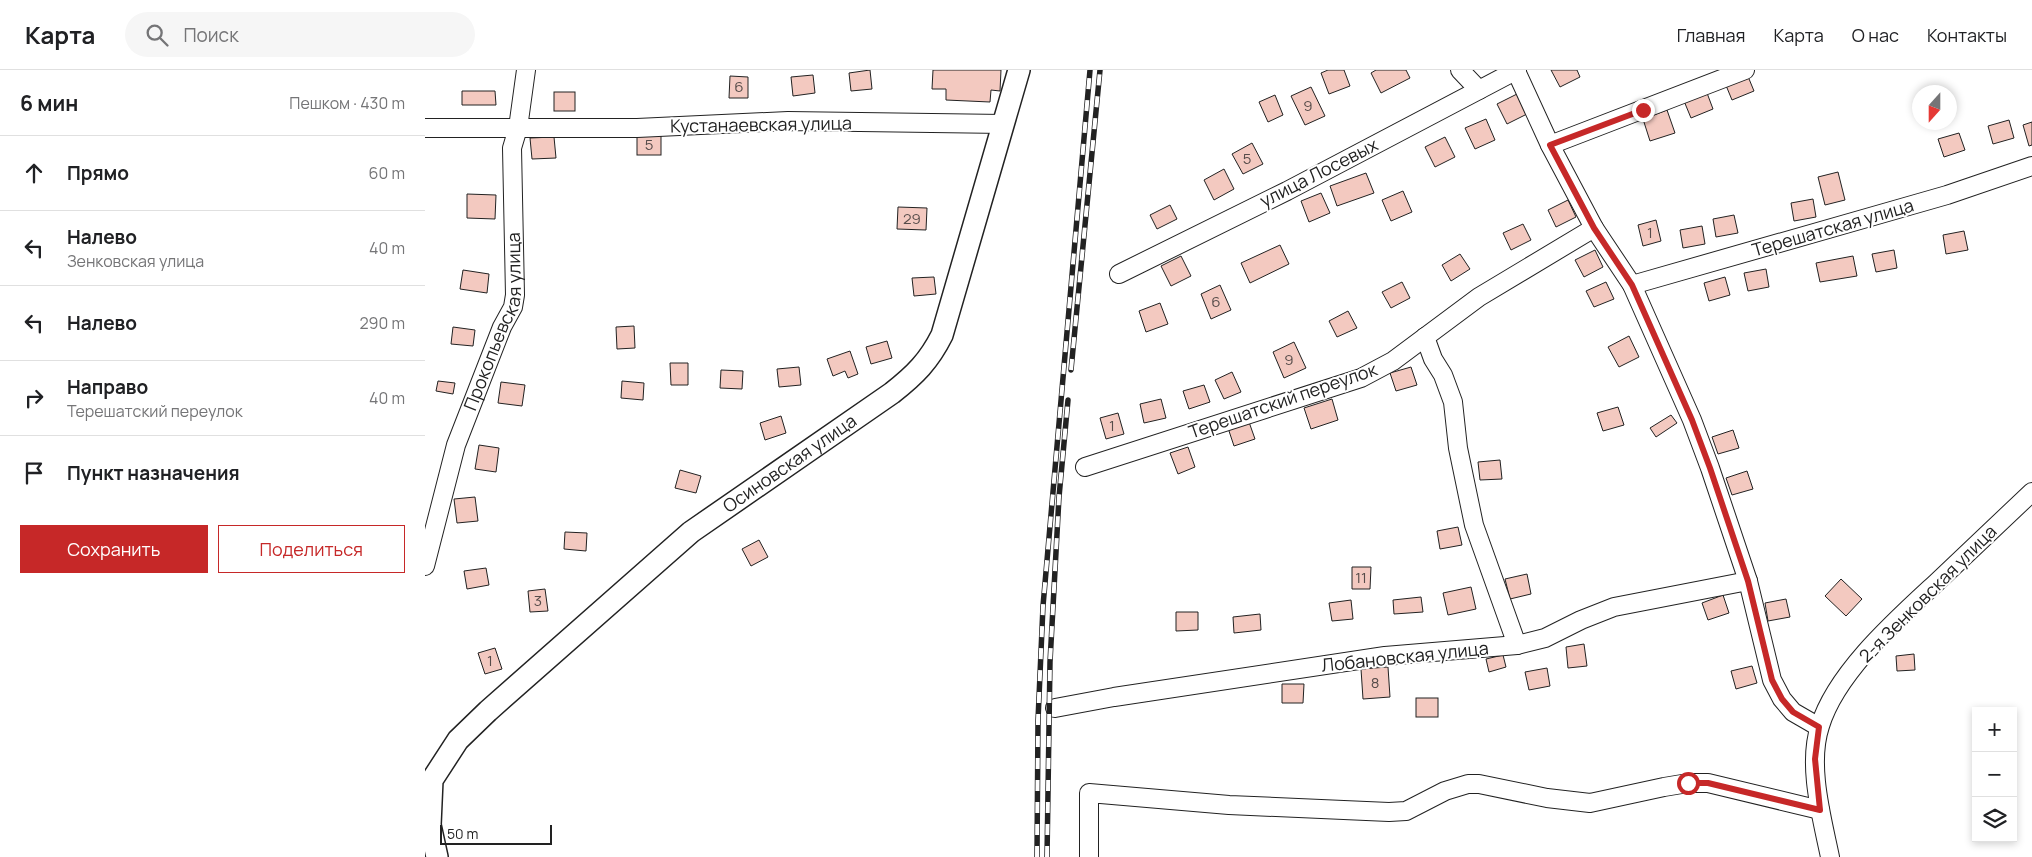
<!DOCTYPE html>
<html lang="ru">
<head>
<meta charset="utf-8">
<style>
	body { margin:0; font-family:Manrope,sans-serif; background:#f6f6f6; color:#202124 }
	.controls { position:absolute; right:15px; bottom:15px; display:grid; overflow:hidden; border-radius:0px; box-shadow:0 2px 8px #0003 }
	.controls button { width:45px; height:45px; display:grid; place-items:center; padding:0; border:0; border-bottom:1px solid #e0e0e0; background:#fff; color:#202124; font:25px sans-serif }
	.compass { position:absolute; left:1487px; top:15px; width:45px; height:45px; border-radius:50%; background:#fff; box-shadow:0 2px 8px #0003; rotate:201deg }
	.scale { position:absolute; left:15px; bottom:12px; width:112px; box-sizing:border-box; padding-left:5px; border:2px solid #222; border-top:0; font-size:14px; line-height:18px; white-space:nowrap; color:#222; -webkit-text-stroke:4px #fff; paint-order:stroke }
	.stop { position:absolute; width:15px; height:15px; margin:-11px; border:4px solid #c62828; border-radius:50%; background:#fff }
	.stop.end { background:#c62828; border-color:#fff; box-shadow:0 1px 5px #0008 }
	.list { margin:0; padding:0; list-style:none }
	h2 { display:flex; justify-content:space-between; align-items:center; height:65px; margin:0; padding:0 20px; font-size:21px }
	h2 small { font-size:16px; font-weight:400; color:#757577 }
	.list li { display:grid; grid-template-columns:32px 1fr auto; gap:15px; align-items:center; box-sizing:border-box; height:75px; padding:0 20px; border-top:1px solid #e0e0e0 }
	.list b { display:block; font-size:19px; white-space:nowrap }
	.list p { margin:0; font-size:16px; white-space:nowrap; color:#757577 }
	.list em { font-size:16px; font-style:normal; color:#757577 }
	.actions { display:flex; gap:10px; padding:15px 20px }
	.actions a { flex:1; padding:11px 0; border:1px solid #c62828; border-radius:0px; text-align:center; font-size:18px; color:#c62828 }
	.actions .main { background:#c62828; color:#fff }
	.icon { flex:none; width:28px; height:28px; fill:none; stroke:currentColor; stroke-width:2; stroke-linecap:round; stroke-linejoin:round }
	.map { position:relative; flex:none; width:1607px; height:787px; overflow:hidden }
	header { display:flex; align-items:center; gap:30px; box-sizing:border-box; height:70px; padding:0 25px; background:#fff; border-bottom:1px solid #e0e0e0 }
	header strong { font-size:24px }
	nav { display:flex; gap:28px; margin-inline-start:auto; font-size:18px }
	.search { width:350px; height:45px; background:#f6f6f6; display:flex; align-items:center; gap:12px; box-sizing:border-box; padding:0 18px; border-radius:28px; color:#757577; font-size:19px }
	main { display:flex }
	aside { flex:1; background:#fff }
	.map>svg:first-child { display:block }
	.building { fill:#f3c9c0; stroke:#222 }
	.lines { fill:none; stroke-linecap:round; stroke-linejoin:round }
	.minor-casing { stroke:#222; stroke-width:20 }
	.major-casing { stroke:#222; stroke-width:24 }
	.minor { stroke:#fff; stroke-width:18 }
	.major { stroke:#fff; stroke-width:21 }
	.rail-casing { stroke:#222; stroke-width:5.5 }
	.rail { stroke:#fff; stroke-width:4; stroke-dasharray:11; stroke-linecap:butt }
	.route { stroke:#c62828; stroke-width:6 }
	.labels { text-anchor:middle; stroke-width:4; stroke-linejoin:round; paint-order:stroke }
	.number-label { font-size:15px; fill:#564c4a }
	.street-label { font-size:18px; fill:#222; stroke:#fff }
</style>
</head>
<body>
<header>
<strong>Карта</strong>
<div class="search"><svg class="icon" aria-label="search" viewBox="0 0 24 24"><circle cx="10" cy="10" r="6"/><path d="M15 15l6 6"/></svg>Поиск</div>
<nav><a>Главная</a><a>Карта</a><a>О нас</a><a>Контакты</a></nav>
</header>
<main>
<aside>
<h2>6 мин<small>Пешком · 430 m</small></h2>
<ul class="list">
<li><svg class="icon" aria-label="ahead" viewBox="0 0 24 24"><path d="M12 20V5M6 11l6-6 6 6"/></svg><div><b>Прямо</b></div><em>60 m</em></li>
<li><svg class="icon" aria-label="left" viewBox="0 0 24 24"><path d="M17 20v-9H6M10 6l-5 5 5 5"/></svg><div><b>Налево</b><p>Зенковская улица</p></div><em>40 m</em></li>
<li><svg class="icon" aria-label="left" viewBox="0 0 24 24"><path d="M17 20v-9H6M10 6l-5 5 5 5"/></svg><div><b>Налево</b></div><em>290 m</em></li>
<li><svg class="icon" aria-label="right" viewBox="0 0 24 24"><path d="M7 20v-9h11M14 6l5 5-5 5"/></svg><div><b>Направо</b><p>Терешатский переулок</p></div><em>40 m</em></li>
<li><svg class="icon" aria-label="arrive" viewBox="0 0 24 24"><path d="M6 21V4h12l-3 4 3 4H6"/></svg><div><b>Пункт назначения</b></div></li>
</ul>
<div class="actions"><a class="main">Сохранить</a><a>Поделиться</a></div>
</aside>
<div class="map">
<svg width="1607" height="787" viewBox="0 0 1607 787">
	<rect width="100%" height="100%" fill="#fff"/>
	<g class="building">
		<path d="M445,0L447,19L426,21L424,3Z"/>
		<path d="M508,0H576L575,21L566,20L565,32L521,30V19H507Z"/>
		<path d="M903,0H919L925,16L904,24L896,3Z"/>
		<path d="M951,0H981L985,8L956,23L946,3Z"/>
		<path d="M1126,0H1152L1155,7L1135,17Z"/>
		<path d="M1322,4L1329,21L1307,30L1300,13Z"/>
		<path d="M388,5L390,23L368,26L366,7Z"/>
		<path d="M305,6L323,7V28H304Z"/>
		<path d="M886,17L900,46L880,55L866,26Z"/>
		<path d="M37,21H70L71,35H37Z"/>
		<rect x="129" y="22" width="21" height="19"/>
		<path d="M1282,23L1288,39L1266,48L1259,31Z"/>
		<path d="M1092,24L1102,44L1082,54L1072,34Z"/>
		<path d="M850,25L858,45L843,52L834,32Z"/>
		<path d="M1242,40L1250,63L1225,71L1218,49Z"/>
		<path d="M1061,49L1070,70L1050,79L1040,58Z"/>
		<path d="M1584,50L1589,68L1568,74L1563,56Z"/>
		<path d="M1607,52V75L1604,76L1598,55Z"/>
		<path d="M1534,63L1540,80L1519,87L1513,69Z"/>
		<rect x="212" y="64" width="24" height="21"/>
		<path d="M129,67L131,88L107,89L105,68Z"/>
		<path d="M1020,67L1030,87L1010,97L1000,77Z"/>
		<path d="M827,73L838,94L818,104L807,84Z"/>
		<path d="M799,99L809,119L789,130L779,110Z"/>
		<path d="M1413,102L1420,130L1400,135L1393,107Z"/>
		<path d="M941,103L949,123L912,136L905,116Z"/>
		<path d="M978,121L987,142L966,151L957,130Z"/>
		<path d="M896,123L905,143L884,152L876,131Z"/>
		<path d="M42,124L71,125L70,149L42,148Z"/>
		<path d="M1388,129L1391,147L1369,151L1366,133Z"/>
		<path d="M1143,130L1151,147L1131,157L1123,140Z"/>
		<path d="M745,135L752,149L732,159L725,145Z"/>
		<path d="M473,137L502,138L501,160L472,159Z"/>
		<path d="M1309,145L1313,163L1291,167L1288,149Z"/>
		<path d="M1231,150L1236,171L1218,176L1213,155Z"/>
		<path d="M1098,154L1106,170L1086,180L1078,163Z"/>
		<path d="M1277,156L1280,174L1258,178L1255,160Z"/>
		<path d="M1539,161L1543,180L1521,184L1518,165Z"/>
		<path d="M855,175L864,194L825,213L816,193Z"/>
		<path d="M1170,180L1178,197L1159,207L1150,190Z"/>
		<path d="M1469,180L1472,198L1451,202L1447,184Z"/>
		<path d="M1035,184L1045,199L1026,211L1017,195Z"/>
		<path d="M756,186L766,206L746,216L736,196Z"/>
		<path d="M1428,186L1432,206L1395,212L1391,193Z"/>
		<path d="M1341,199L1344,217L1323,221L1319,203Z"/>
		<path d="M38,200L64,204L62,223L35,219Z"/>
		<path d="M509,207L511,224L489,226L487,208Z"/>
		<path d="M1300,207L1305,225L1284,231L1279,213Z"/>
		<path d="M977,212L985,228L966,238L957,222Z"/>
		<path d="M1181,212L1189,229L1169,237L1161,221Z"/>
		<path d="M795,215L806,240L786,249L776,224Z"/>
		<path d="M735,233L743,254L721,262L714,241Z"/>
		<path d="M923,241L932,258L912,267L904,251Z"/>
		<path d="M209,256L210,278L192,279L191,257Z"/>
		<path d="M28,257L50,260L48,276L26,274Z"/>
		<path d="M1204,266L1214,287L1194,297L1183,277Z"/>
		<path d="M462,271L467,288L446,294L441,277Z"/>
		<path d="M869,272L881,298L859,308L848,282Z"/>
		<path d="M425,281L433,304L423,308L420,301L408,306L402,289Z"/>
		<path d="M245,293H263V315H246Z"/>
		<path d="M374,297L376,315L354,317L352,299Z"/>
		<path d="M986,297L992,315L971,321L965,303Z"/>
		<path d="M296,300L318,301L317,319L295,318Z"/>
		<path d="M807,302L816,322L799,329L790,310Z"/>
		<path d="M13,311L30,313L28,324L11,321Z"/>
		<path d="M197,311L219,313L218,330L196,328Z"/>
		<path d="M76,312L100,315L97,336L73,333Z"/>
		<path d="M779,315L785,332L764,339L758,321Z"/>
		<path d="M736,329L741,348L719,353L715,334Z"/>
		<path d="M907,329L913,350L886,359L879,338Z"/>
		<path d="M1193,337L1199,355L1178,361L1172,343Z"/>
		<path d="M693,343L699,364L681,369L675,348Z"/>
		<path d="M1246,345L1252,353L1231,367L1225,358Z"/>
		<path d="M356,346L361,363L340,370L335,353Z"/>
		<path d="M824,352L830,369L809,376L803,358Z"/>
		<path d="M1308,360L1314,378L1293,384L1287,367Z"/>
		<path d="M54,375L74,378L71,402L50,399Z"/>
		<path d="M763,377L770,397L753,404L745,383Z"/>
		<path d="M1075,390L1077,409L1055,410L1053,392Z"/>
		<path d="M255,400L276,406L271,423L250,418Z"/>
		<path d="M1322,401L1328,419L1307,425L1301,408Z"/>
		<path d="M50,427L53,451L32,453L29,429Z"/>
		<path d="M1033,457L1037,475L1015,479L1012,461Z"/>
		<path d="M140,462L162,463L161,481L139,479Z"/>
		<path d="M334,470L343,487L326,496L317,479Z"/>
		<path d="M927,497H946L945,519H927Z"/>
		<path d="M61,498L64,515L42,519L39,501Z"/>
		<path d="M1102,504L1106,524L1085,529L1080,509Z"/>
		<path d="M1416,509L1437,529L1421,546L1400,526Z"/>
		<path d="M1046,517L1051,539L1023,545L1018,523Z"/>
		<path d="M120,519L123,541L105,542L103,521Z"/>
		<path d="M1298,525L1304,543L1283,550L1277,533Z"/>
		<path d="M996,527L998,542L969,544L968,530Z"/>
		<path d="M1361,529L1365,547L1343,551L1340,533Z"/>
		<path d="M926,530L928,549L907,551L904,533Z"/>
		<path d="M751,542H773V560L751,561Z"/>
		<path d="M835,544L836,560L809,563L808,547Z"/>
		<path d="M1159,574L1162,596L1143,598L1141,577Z"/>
		<path d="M70,578L77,599L60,604L53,583Z"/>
		<path d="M1489,584L1490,600L1472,601L1471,586Z"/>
		<path d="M1078,585L1081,597L1064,602L1061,589Z"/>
		<path d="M1327,596L1332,613L1311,619L1306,601Z"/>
		<path d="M963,597L965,627L938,629L936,599Z"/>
		<path d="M1122,598L1125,616L1104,620L1100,602Z"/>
		<path d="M857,614H879L878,633H857Z"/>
		<rect x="991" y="628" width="22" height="19"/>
	</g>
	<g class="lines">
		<defs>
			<g id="minor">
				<path d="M1035,0L1054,20"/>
				<path d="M1091,1L1125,75L1169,158L1207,215L1267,350L1285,398L1323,511L1347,610L1357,629L1368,642L1394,657"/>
				<path d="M0,58H212L363,51L579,54"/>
				<path d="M1125,75L1320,0"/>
				<path d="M694,204L862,121L1092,0"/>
				<path d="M1207,215L1522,125L1607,96"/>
				<path d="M1000,267L1008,289L1018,305L1028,332L1033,378L1049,455L1092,575"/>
				<path d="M660,397L936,308L968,291L1054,227L1169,158"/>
				<path id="s1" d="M0,496L31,375L77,257L88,237L90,225L87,78L93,58L101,0"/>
				<path d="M630,638L689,627L960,586L1092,575L1120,568L1156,550L1189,537L1323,511"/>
				<path d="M664,787V723L804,735L964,742L981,741L1020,721L1043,714H1054L1122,728L1165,733L1239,717L1263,713H1283L1395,740"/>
				<path d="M1405,787C1397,748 1382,695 1395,656C1411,603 1471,550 1511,513C1543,483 1575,452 1607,422"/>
			</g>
			<g id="major">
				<path id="s2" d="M12,787L5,755L7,710L33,670L63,641L266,462L467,323C490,305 504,291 517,265L594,0"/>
			</g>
		</defs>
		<use href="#minor" class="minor-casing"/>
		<use href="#major" class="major-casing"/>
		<use href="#minor" class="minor"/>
		<use href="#major" class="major"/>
		<defs>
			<g id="rail">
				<path d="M646,300L675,0"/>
				<path d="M612,787L613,650L618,536L665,0"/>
				<path d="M622,787L625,592L634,427L643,330"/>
			</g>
		</defs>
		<use href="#rail" class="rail-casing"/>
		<use href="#rail" class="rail"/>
	</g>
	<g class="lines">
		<path class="route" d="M1218,40L1125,75L1169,158L1207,215L1267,350L1285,398L1323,511L1347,610L1357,629L1368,642L1394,657L1390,689L1395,740L1283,713H1263"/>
	</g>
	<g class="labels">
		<g class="number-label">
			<text x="314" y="22">6</text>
			<text x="883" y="41">9</text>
			<text x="224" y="80">5</text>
			<text x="822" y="94">5</text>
			<text x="487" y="154">29</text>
			<text x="1225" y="168">1</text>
			<text x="791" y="237">6</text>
			<text x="864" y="295">9</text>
			<text x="687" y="361">1</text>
			<text x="936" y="513">11</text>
			<text x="113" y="536">3</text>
			<text x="65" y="596">1</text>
			<text x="950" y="618">8</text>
		</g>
		<g class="street-label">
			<text transform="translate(336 55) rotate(-1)" y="6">Кустанаевская улица</text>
			<text transform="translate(894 103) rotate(-27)" y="6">улица Лосевых</text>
			<text transform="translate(1408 158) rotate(-16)" y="6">Терешатская улица</text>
			<text dy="6" stroke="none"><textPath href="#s1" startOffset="256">Прокопьевская улица</textPath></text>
			<text transform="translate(858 331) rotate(-19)" y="6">Терешатский переулок</text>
			<text dy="6" stroke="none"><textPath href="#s2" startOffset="558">Осиновская улица</textPath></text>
			<text transform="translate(1503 524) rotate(-45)" y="6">2-я Зенковская улица</text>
			<text transform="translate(980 587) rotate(-6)" y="6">Лобановская улица</text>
		</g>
	</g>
</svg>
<div class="controls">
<button>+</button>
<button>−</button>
<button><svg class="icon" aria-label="layers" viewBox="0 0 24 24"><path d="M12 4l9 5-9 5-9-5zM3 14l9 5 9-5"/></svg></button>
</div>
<svg class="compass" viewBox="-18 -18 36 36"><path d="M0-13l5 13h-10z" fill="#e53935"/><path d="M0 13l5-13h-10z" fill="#757577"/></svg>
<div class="scale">50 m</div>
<div class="stop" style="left:1263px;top:713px"></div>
<div class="stop end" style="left:1218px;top:40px"></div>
</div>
</main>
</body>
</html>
